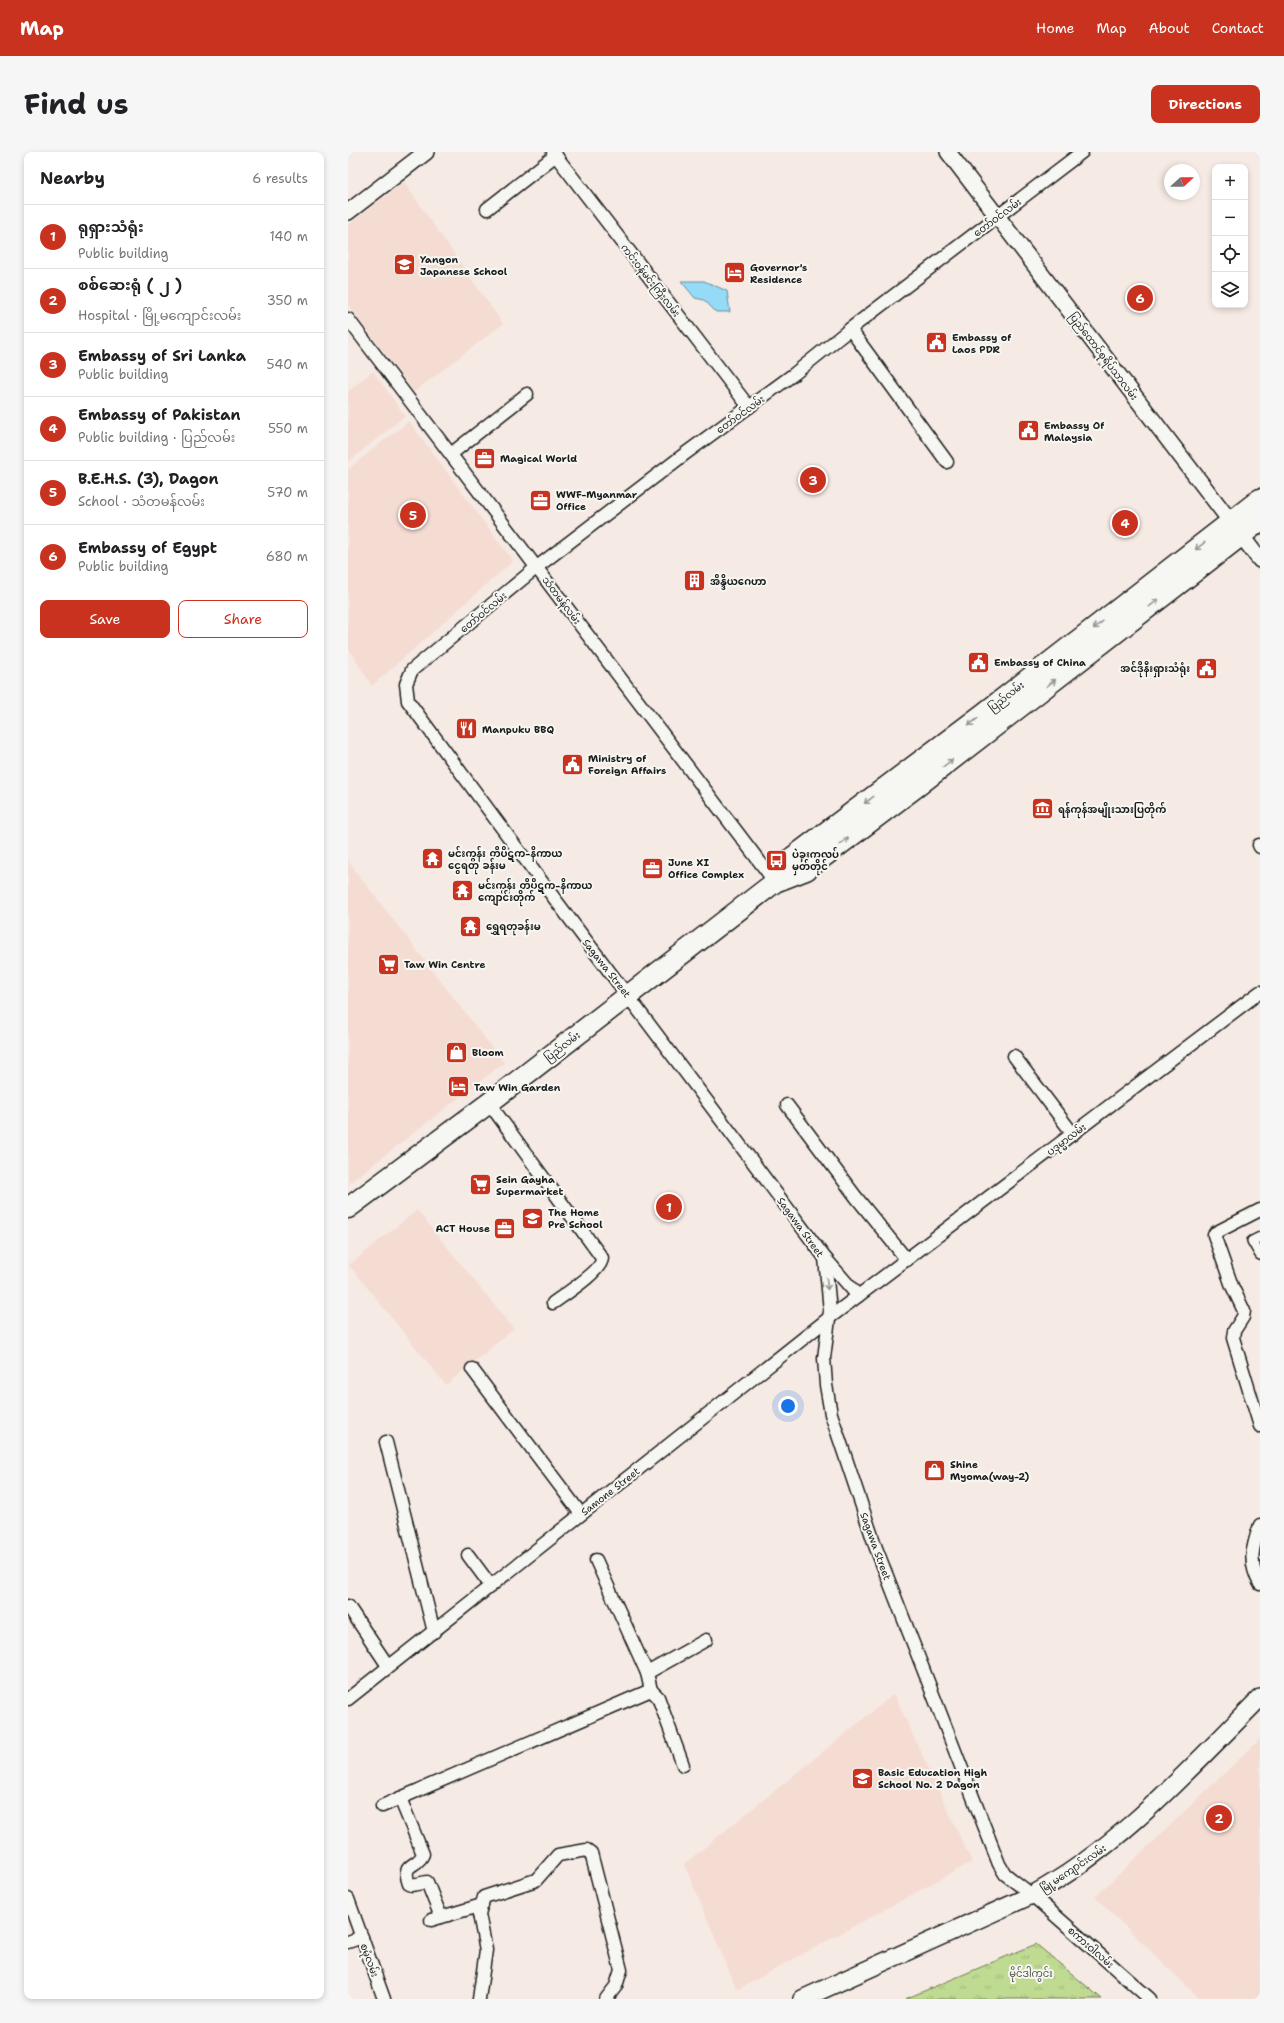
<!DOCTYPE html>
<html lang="en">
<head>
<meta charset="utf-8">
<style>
	body { margin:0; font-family:"Shantell Sans","Noto Sans Myanmar",sans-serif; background:#f6f6f6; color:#202124 }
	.controls { position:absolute; right:12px; top:12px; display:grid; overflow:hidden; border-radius:8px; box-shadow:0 2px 6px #0003 }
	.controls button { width:36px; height:36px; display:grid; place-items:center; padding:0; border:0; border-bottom:1px solid #e0e0e0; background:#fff; color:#202124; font:20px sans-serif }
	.compass { position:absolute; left:816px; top:12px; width:36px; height:36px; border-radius:50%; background:#fff; box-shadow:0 2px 6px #0003; rotate:69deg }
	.you { position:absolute; left:440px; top:1254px; width:14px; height:14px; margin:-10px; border:3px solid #fff; border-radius:50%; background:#1a73e8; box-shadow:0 0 0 6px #1a73e833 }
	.badge { display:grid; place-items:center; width:26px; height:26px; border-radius:50%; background:#c8321e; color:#fff; font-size:13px; font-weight:700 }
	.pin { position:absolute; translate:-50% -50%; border:2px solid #fff; box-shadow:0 1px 4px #0006 }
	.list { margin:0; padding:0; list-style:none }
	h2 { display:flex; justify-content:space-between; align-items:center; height:52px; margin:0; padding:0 16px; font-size:17px }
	h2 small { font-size:13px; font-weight:400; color:#757577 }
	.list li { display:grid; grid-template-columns:26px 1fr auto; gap:12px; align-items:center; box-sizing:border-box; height:64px; padding:0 16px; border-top:1px solid #e0e0e0 }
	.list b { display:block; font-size:15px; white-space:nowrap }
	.list p { margin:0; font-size:13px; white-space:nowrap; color:#757577 }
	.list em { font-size:13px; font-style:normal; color:#757577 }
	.actions { display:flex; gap:8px; padding:12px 16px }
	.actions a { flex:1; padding:9px 0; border:1px solid #c8321e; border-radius:8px; text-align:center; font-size:14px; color:#c8321e }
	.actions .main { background:#c8321e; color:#fff }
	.icon { flex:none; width:22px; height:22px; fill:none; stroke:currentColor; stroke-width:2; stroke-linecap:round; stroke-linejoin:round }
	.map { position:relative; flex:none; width:912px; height:1847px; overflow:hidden; border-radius:8px }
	header { display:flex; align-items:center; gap:24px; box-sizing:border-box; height:56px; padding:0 20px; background:#c8321e; color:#fff }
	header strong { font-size:19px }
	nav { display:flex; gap:22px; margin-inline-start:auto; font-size:14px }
	.intro { display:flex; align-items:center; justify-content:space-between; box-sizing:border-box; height:96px; padding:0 24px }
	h1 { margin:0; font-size:28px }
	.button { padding:10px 18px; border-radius:8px; background:#c8321e; color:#fff; font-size:14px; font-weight:700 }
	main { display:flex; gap:24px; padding:0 24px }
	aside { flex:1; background:#fff; border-radius:8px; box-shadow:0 2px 6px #0003 }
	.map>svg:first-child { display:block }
	.built { fill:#f5dcd3 }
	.park { fill:url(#park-tufts); stroke:#6e7b56 }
	.water { fill:#95daf7; stroke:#658e9f }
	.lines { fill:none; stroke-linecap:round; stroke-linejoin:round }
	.pedestrian-casing { stroke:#1c1c1c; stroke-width:12 }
	.minor-casing { stroke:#1c1c1c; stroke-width:15 }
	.tertiary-casing { stroke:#1c1c1c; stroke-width:18 }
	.secondary-casing { stroke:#1c1c1c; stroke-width:20 }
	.trunk-casing { stroke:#1c1c1c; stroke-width:23 }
	.pedestrian { stroke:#f6f6f2; stroke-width:9 }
	.minor { stroke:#f6f6f2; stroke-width:12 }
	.tertiary { stroke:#f6f6f2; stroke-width:15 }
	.secondary { stroke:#f6f6f2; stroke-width:17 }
	.trunk { stroke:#f6f6f2; stroke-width:20 }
	.oneway { stroke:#949492 }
	.labels { text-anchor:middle; stroke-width:4; stroke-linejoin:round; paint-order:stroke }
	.street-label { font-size:10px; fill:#1c1c1c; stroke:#f6f6f2 }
	.poi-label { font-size:10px; font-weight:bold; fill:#1c1c1c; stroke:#f6f6f2; text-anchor:start }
	.park-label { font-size:10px; fill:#4d553f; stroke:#f6f6f2 }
</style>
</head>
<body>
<header>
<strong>Map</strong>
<nav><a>Home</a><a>Map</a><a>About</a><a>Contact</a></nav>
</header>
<div class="intro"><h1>Find us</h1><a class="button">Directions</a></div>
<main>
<aside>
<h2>Nearby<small>6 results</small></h2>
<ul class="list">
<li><span class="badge">1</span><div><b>ရုရှားသံရုံး</b><p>Public building</p></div><em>140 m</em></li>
<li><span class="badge">2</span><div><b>စစ်ဆေးရုံ ( ၂ )</b><p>Hospital · မြို့မကျောင်းလမ်း</p></div><em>350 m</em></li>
<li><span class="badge">3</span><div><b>Embassy of Sri Lanka</b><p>Public building</p></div><em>540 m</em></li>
<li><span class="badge">4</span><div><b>Embassy of Pakistan</b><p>Public building · ပြည်လမ်း</p></div><em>550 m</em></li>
<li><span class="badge">5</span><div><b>B.E.H.S. (3), Dagon</b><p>School · သံတမန်လမ်း</p></div><em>570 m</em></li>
<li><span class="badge">6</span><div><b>Embassy of Egypt</b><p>Public building</p></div><em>680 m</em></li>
</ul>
<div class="actions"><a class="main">Save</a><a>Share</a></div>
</aside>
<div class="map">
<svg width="912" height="1847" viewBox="0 0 912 1847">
	<defs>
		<pattern id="park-tufts" width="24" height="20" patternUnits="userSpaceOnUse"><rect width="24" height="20" fill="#bfda91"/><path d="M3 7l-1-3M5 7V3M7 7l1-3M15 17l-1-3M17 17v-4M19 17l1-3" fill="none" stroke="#a4ba7c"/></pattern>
	</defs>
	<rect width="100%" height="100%" fill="#f6eae4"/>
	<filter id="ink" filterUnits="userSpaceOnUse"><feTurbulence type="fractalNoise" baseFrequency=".025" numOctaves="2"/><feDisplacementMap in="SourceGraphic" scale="8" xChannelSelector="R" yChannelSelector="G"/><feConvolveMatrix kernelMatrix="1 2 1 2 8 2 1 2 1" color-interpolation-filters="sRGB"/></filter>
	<g filter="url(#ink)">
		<g class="built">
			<path d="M56,30L155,172L66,240L0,153V73Z"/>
			<path d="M25,219L57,264L0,310V239Z"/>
			<path d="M61,269L165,409L24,534L0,496V317Z"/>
			<path d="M0,709L156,911L0,1032Z"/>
			<path d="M69,1058L166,1177L98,1233L1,1113Z"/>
			<path d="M546,1542L624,1710L389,1838L336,1712Z"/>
			<path d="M912,1587V1847H852L747,1745Z"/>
		</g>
		<path class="park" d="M688,1792L754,1847H557Z"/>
		<path class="water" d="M333,129H356L379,139L382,160H368L356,148L347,146Z"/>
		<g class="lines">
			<defs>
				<path id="pedestrian" d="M912,1085L904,1089L912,1103"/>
				<g id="minor">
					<path d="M205,0L401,255"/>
					<path d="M139,57L208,3"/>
					<path d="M0,167L427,730"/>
					<path d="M502,177L599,310"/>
					<path d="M103,302L179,242"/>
					<path d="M911,693L912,695"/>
					<path d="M666,904L725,982"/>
					<path d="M141,951L254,1106C255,1118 216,1143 205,1151"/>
					<path d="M439,953L508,1045L559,1108"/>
					<path d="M912,1058L867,1081L866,1083L884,1134L896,1159L895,1165L886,1179L885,1186L912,1274"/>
					<path d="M477,1106L482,1159L476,1206L478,1233L483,1262L528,1396L651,1712L657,1722L684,1743L802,1847"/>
					<path d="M510,1144L477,1106L191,726L60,549L58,532L64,518L189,415L338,301L446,222L502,177L734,0"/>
					<path d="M124,1217L233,1362"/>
					<path d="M38,1290L86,1480"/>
					<path d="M912,1373C904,1396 900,1410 912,1432"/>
					<path d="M120,1403L143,1434"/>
					<path d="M248,1408L299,1521"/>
					<path d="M0,1454L40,1514"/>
					<path d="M303,1538L310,1545L335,1613"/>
					<path d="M0,1547L481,1166L912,840"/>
					<path d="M52,1646L75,1702C69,1717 53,1709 61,1732L64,1733L79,1730L93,1765"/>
					<path d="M34,1654L303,1538L299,1521L358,1488"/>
					<path d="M0,1747L36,1847"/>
					<path d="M83,1768L134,1753"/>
					<path d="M0,1790L14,1785"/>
					<path d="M131,1847L138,1798L131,1762L136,1745L188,1728L210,1703L239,1698L243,1701L273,1818L268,1834L258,1847"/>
				</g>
				<g id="tertiary">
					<path d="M600,0L912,408"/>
					<path d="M0,60L78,0"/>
				</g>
				<path id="secondary" d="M454,1847L684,1743C772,1695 842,1616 912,1546"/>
				<g id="trunk">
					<path d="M427,730L445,705L635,562L912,347"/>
					<path d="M0,1056L141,951L427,730L458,718L571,633L912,369"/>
				</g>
			</defs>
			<use href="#pedestrian" class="pedestrian-casing"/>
			<use href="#minor" class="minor-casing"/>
			<use href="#tertiary" class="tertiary-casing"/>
			<use href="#secondary" class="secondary-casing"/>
			<use href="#trunk" class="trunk-casing"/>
			<use href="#pedestrian" class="pedestrian"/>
			<use href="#minor" class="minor"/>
			<use href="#tertiary" class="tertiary"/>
			<use href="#secondary" class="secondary"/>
			<use href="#trunk" class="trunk"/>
		</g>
		<defs><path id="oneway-shaft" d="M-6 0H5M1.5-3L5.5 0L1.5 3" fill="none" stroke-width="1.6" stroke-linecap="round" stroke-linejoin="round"/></defs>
		<g class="oneway">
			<use href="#oneway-shaft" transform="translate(852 394) rotate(142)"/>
			<use href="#oneway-shaft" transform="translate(806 451) rotate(-38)"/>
			<use href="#oneway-shaft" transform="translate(750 473) rotate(142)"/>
			<use href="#oneway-shaft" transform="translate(703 531) rotate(-38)"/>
			<use href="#oneway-shaft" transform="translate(625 570) rotate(143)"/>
			<use href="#oneway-shaft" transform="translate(600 611) rotate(-38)"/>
			<use href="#oneway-shaft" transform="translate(521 648) rotate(143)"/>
			<use href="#oneway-shaft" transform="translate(496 689) rotate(-37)"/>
			<use href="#oneway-shaft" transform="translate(479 1132) rotate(85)"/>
		</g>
	</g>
	<defs>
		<symbol id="school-square" viewBox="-11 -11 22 22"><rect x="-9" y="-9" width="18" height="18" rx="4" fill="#c8321e" stroke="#f6f6f2"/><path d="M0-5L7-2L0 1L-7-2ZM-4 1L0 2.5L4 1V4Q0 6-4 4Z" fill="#fff"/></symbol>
		<symbol id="hotel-square" viewBox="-11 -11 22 22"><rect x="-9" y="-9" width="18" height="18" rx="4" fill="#c8321e" stroke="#f6f6f2"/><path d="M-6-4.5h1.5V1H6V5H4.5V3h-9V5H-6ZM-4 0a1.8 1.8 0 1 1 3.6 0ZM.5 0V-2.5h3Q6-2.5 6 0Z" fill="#fff"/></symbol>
		<symbol id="civic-square" viewBox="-11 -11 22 22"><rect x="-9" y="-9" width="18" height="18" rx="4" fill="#c8321e" stroke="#f6f6f2"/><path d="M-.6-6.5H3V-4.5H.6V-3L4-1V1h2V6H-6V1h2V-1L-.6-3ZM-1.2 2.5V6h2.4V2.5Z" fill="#fff"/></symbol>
		<symbol id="office-square" viewBox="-11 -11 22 22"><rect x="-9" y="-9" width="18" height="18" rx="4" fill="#c8321e" stroke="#f6f6f2"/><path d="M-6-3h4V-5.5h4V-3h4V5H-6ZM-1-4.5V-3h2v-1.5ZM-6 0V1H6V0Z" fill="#fff"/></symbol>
		<symbol id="building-square" viewBox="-11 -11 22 22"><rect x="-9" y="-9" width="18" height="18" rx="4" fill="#c8321e" stroke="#f6f6f2"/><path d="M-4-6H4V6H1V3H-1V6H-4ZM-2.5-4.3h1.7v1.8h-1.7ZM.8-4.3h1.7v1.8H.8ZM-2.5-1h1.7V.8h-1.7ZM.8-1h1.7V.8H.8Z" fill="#fff"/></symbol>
		<symbol id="restaurant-square" viewBox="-11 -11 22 22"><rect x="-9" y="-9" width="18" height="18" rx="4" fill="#c8321e" stroke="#f6f6f2"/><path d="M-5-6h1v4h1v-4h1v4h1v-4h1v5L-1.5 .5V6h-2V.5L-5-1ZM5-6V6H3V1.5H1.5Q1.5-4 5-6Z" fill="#fff"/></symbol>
		<symbol id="museum-square" viewBox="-11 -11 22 22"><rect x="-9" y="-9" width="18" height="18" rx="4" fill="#c8321e" stroke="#f6f6f2"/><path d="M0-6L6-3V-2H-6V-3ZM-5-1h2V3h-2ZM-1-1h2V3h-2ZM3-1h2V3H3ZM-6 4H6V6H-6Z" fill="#fff"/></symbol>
		<symbol id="temple-square" viewBox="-11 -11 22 22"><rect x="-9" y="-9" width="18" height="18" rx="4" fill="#c8321e" stroke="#f6f6f2"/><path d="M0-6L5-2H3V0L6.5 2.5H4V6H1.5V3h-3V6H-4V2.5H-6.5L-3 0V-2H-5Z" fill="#fff"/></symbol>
		<symbol id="bus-square" viewBox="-11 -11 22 22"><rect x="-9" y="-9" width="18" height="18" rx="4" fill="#c8321e" stroke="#f6f6f2"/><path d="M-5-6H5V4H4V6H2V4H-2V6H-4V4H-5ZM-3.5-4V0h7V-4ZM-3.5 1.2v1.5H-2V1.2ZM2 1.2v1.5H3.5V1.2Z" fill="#fff"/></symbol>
		<symbol id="supermarket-square" viewBox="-11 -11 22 22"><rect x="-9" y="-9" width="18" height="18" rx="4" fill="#c8321e" stroke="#f6f6f2"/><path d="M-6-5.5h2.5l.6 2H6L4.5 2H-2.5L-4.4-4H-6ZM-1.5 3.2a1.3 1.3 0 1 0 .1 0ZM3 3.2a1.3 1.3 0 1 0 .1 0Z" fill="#fff"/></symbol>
		<symbol id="shop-square" viewBox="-11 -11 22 22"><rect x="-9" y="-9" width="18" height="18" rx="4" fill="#c8321e" stroke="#f6f6f2"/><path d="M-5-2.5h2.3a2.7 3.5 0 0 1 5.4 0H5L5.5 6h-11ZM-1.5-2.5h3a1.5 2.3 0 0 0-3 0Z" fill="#fff"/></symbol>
	</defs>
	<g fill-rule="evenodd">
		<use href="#school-square" x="44" y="100" width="25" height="25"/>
		<use href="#hotel-square" x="374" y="108" width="25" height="25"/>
		<use href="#civic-square" x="576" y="178" width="25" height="25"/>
		<use href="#civic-square" x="668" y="266" width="25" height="25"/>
		<use href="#office-square" x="124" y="294" width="25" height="25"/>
		<use href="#office-square" x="180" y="336" width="25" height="25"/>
		<use href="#building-square" x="334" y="416" width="25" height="25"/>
		<use href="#civic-square" x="618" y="498" width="25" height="25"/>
		<use href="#civic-square" x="846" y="504" width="25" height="25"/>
		<use href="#restaurant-square" x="106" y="564" width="25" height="25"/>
		<use href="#civic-square" x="212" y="600" width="25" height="25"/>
		<use href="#museum-square" x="682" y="644" width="25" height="25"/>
		<use href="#temple-square" x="72" y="694" width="25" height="25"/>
		<use href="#bus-square" x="416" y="696" width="25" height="25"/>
		<use href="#office-square" x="292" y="704" width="25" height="25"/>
		<use href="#temple-square" x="102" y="726" width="25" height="25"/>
		<use href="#temple-square" x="110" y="762" width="25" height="25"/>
		<use href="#supermarket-square" x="28" y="800" width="25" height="25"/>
		<use href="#shop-square" x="96" y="888" width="25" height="25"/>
		<use href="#hotel-square" x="98" y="922" width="25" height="25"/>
		<use href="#supermarket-square" x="120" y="1020" width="25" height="25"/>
		<use href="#school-square" x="172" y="1054" width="25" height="25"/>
		<use href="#office-square" x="144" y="1064" width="25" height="25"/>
		<use href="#shop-square" x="574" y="1306" width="25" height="25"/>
		<use href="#school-square" x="502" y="1614" width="25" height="25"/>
	</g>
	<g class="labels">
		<g class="street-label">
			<text transform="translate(649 65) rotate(-37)" y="4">တော်ဝင်လမ်း</text>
			<text transform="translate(303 128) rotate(52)" y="4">ကင်းဝန်မင်းကြီးလမ်း</text>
			<text transform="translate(756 204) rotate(53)" y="4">ပြည်ထောင်စုရိပ်သာလမ်း</text>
			<text transform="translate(392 262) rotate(-36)" y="4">တော်ဝင်လမ်း</text>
			<text transform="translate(214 448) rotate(53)" y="4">သံတမန်လမ်း</text>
			<text transform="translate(135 460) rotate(-40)" y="4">တော်ဝင်လမ်း</text>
			<text transform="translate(658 544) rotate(-38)" y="4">ပြည်လမ်း</text>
			<text transform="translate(259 816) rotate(52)" y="4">Sagawa Street</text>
			<text transform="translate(214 894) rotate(-38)" y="4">ပြည်လမ်း</text>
			<text transform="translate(718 987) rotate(-37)" y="4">ပဒုမ္မာလမ်း</text>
			<text transform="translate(453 1075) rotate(54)" y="4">Sagawa Street</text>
			<text transform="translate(262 1339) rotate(-38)" y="4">Samone Street</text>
			<text transform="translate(528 1394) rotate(70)" y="4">Sagawa Street</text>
			<text transform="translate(725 1716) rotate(-34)" y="4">မြို့မကျောင်းလမ်း</text>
			<text transform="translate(743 1795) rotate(41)" y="4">စကားဝါလမ်း</text>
			<text transform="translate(22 1808) rotate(70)" y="4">စမုံလမ်း</text>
		</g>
		<g class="poi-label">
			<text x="72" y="111">Yangon<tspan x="72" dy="12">Japanese School</tspan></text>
			<text x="402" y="119">Governor's<tspan x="402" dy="12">Residence</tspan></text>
			<text x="604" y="189">Embassy of<tspan x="604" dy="12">Laos PDR</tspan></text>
			<text x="696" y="277">Embassy Of<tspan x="696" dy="12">Malaysia</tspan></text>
			<text x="152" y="310">Magical World</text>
			<text x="208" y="346">WWF-Myanmar<tspan x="208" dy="12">Office</tspan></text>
			<text x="362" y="433">အိန္ဒိယဂေဟာ</text>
			<text x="646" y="514">Embassy of China</text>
			<text x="842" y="520" text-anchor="end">အင်ဒိုနီးရှားသံရုံး</text>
			<text x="134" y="581">Manpuku BBQ</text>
			<text x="240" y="610">Ministry of<tspan x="240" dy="12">Foreign Affairs</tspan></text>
			<text x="710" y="661">ရန်ကုန်အမျိုးသားပြတိုက်</text>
			<text x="100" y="705">မင်းကွန်း တိပိဋက-နိကာယ<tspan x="100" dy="12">ငွေရတု ခန်းမ</tspan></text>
			<text x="444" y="706">ပဲခူးကလပ်<tspan x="444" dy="12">မှတ်တိုင်</tspan></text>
			<text x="320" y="714">June XI<tspan x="320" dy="12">Office Complex</tspan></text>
			<text x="130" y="737">မင်းကွန်း တိပိဋက-နိကာယ<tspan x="130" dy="12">ကျောင်းတိုက်</tspan></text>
			<text x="138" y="778">ရွှေရတုခန်းမ</text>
			<text x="56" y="816">Taw Win Centre</text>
			<text x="124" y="904">Bloom</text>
			<text x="126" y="939">Taw Win Garden</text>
			<text x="148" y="1031">Sein Gayha<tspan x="148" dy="12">Supermarket</tspan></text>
			<text x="200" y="1064">The Home<tspan x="200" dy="12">Pre School</tspan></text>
			<text x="142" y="1080" text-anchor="end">ACT House</text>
			<text x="602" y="1316">Shine<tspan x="602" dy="12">Myoma(way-2)</tspan></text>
			<text x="530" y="1624">Basic Education High<tspan x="530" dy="12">School No. 2 Dagon</tspan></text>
		</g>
		<g class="park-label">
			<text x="683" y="1825">မိုင်ဒါကွင်း</text>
		</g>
	</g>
</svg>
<div class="controls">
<button>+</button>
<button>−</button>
<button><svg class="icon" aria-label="locate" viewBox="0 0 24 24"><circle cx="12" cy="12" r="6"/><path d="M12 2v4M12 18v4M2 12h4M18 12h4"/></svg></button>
<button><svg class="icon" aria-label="layers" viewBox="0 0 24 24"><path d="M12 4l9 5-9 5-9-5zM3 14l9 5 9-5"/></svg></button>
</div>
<svg class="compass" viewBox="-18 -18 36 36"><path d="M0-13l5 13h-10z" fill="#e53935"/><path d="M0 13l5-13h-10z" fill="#757577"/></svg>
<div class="you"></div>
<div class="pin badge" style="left:321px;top:1055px">1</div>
<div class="pin badge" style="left:871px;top:1666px">2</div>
<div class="pin badge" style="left:465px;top:328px">3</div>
<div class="pin badge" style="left:777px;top:371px">4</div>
<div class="pin badge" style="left:65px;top:363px">5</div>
<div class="pin badge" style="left:792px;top:146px">6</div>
</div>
</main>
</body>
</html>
